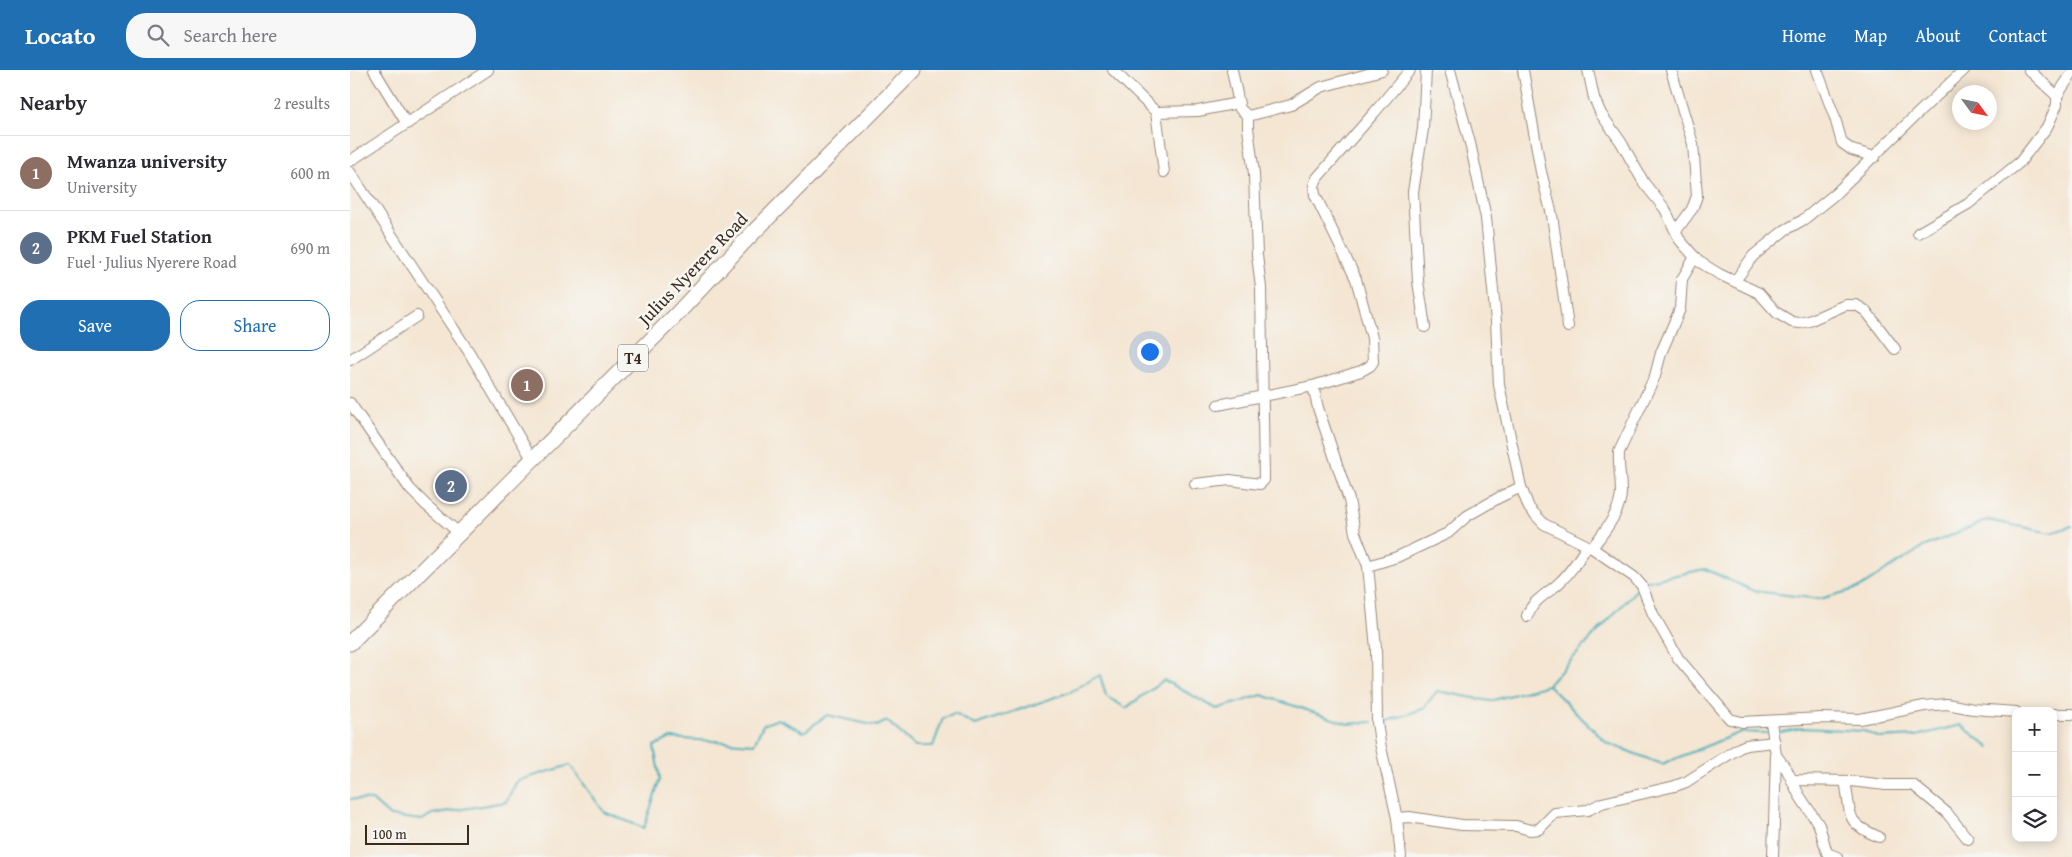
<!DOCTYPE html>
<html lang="en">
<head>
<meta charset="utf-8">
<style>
	body { margin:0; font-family:"Gentium Book Plus",serif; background:#f7f7f7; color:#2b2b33 }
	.controls { position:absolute; right:15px; bottom:15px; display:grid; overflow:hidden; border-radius:10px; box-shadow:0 2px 12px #0003 }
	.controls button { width:45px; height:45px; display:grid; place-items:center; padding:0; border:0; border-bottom:1px solid #e1e1e2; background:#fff; color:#2b2b33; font:25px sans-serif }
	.compass { position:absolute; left:1602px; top:15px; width:45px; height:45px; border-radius:50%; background:#fff; box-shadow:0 2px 12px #0003; rotate:123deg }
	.scale { position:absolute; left:15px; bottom:12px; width:104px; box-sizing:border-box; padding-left:5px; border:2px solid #3b2a1e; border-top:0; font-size:14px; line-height:18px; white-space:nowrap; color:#3b2a1e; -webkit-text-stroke:4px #f6f6f2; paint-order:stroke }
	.you { position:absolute; left:799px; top:281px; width:18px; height:18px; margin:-12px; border:4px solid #fff; border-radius:50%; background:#1a73e8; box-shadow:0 0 0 8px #1a73e833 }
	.badge { display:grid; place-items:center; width:32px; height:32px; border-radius:50%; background:#1f6fb2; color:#fff; font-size:16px; font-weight:700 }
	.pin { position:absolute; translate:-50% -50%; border:2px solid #fff; box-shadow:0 1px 5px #0006 }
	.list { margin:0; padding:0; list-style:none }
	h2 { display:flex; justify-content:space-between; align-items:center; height:65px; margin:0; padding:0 20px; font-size:21px }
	h2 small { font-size:16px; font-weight:400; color:#7c7c81 }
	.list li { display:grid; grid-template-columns:32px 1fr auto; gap:15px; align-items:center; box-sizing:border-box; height:75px; padding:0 20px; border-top:1px solid #e1e1e2 }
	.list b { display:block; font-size:19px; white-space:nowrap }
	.list p { margin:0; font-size:16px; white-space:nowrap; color:#7c7c81 }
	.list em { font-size:16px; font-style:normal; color:#7c7c81 }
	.actions { display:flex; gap:10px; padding:15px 20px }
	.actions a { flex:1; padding:11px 0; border:1px solid #1f6fb2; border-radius:20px; text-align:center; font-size:18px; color:#1f6fb2 }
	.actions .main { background:#1f6fb2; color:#fff }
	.icon { flex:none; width:28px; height:28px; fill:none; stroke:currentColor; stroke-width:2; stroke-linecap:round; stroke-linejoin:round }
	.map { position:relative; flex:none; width:1722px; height:787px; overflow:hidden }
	header { display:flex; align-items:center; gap:30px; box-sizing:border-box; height:70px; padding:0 25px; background:#1f6fb2; color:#fff }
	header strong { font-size:24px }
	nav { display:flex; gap:28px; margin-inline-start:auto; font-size:18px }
	.search { width:350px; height:45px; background:#f7f7f7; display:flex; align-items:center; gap:12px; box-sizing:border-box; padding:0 18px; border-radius:20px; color:#7c7c81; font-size:19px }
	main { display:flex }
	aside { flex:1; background:#fff }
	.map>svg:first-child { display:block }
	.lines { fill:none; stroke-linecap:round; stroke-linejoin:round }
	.stream { stroke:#3cacb8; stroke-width:2 }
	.minor-casing { stroke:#988878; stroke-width:12 }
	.highway-casing { stroke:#988878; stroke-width:17 }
	.minor { stroke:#fff; stroke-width:10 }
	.highway { stroke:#fff; stroke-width:15 }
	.labels { text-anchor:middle; stroke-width:5; stroke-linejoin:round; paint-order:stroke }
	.shield { fill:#f6f6f2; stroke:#73675e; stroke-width:1 }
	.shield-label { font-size:16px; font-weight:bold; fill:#3b2a1e }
	.street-label { font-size:18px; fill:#3b2a1e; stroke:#f6f6f2 }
</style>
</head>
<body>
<header>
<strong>Locato</strong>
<div class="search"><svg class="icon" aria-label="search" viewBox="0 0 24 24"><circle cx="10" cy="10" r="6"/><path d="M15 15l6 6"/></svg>Search here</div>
<nav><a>Home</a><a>Map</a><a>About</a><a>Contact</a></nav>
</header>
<main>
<aside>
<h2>Nearby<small>2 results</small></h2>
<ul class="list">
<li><span class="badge" style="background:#8d6e63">1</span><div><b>Mwanza university</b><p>University</p></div><em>600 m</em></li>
<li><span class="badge" style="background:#5c6f8a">2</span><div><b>PKM Fuel Station</b><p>Fuel · Julius Nyerere Road</p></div><em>690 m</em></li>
</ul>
<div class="actions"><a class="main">Save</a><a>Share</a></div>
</aside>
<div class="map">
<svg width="1722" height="787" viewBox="0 0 1722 787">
	<rect width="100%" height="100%" fill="#f6f6f2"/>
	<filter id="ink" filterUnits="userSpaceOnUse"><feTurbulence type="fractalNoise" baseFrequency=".02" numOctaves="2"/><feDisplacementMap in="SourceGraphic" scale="10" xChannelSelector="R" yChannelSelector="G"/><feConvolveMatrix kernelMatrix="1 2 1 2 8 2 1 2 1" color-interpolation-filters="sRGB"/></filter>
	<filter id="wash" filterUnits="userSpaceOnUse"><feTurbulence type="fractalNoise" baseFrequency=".0096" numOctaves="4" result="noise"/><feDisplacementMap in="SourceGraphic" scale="20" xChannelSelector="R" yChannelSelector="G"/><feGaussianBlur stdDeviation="1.12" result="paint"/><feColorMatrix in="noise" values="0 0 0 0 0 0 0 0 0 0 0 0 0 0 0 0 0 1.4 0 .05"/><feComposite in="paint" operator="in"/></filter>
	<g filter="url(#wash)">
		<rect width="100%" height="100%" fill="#f4e6d3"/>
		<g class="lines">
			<g class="stream">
				<path d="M1298,511L1355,499L1404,521L1470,529L1509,518L1573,477L1638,450L1701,463L1722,456"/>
				<path d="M1198,615L1287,519"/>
				<path d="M1034,652L1073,639L1087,621L1140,631L1198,615L1257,673L1312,694L1391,662L1418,663"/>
				<path d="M1426,663L1452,658L1514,661L1530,668L1566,666L1611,655L1640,678"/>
				<path d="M0,729L22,730L40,746L72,750L82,744L156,732L167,711L220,695L254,742L294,758L310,709L304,676L321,668L404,674L413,655L428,649L454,662L477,645L527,656L537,651L565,676H583L593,648L605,644L625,655L720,622L750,605L756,626L776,638L814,610L867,639L912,625L998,654L1022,652"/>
			</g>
		</g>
	</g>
	<g filter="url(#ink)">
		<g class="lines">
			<defs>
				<g id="minor">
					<path d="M24,0L57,54"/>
					<path d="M763,0L806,42L848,41L888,33"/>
					<path d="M882,0L890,39L898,46L941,35L971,17L1032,0"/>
					<path d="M1100,0L1120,73L1136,148L1146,251L1149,315L1171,417L1179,438L1194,454L1242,478L1284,507L1292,516L1303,544L1328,588L1380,649L1392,652L1471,648L1510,649L1574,636L1597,634L1623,639L1666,642"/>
					<path d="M1173,0L1191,102L1202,145L1218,257"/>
					<path d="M1238,0L1244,28L1251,44L1271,72L1294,113L1315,139L1329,169L1348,191L1369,204L1409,223L1427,243L1442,252L1450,253L1459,251L1495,235H1506L1516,241L1545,279"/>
					<path d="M1321,0L1343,74L1347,126L1342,139L1326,161"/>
					<path d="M1467,0L1485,48L1492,73L1502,80L1525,87"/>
					<path d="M1679,0L1707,26"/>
					<path d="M806,42L814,102"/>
					<path d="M0,91L138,0"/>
					<path d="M0,102L119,282L182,389"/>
					<path d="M1568,163L1618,134L1670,92L1697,57L1707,35V26L1722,3"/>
					<path d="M1385,211L1403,186L1435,160L1453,150L1485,124L1564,47L1614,0"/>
					<path d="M1075,257L1068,211L1063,122L1073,59L1076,0"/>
					<path d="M0,290L67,246"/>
					<path d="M963,316L968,338L999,430L1005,463L1018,496L1026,578L1027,652L1030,673L1047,748L1051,787"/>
					<path d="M0,333L60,419L76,435L108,462"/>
					<path d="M868,335L963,316L1011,301L1020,296L1023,292L1022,268L1006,209L965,125L964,116L967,108L1024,43L1060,0"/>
					<path d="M845,414L880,410L910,414L914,410L911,218L907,185L904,104L898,58V46"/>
					<path d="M1242,478C1253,463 1271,442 1271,422C1271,408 1268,396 1269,382L1305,306L1311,283L1330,239L1332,209L1345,187"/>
					<path d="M1018,496L1047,487L1098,463L1117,446L1150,427L1171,417"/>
					<path d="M1177,546C1183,529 1198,524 1210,512C1221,502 1229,489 1237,476"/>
					<path d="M1703,644H1722"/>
					<path d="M1421,652L1426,685L1423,787"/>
					<path d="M1426,685L1437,700L1449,725L1469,755L1477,783L1487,787"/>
					<path d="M1442,710L1500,711L1536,715H1563L1597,743L1618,769"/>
					<path d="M1495,711C1502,745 1493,752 1529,767"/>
					<path d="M1047,748L1059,747L1112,755L1166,756L1180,760L1189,759L1205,743L1238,740L1252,733L1325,716L1336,712L1389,678L1396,675L1425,672"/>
				</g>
				<path id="highway" d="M0,573L325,246L394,172L564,0"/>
			</defs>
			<use href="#minor" class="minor-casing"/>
			<use href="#highway" class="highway-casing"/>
			<use href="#minor" class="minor"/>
			<use href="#highway" class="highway"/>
		</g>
	</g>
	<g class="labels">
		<rect class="shield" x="268" y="274.5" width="30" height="27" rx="4"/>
		<g class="shield-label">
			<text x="283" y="294">T4</text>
		</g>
		<g class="street-label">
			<text transform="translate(343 199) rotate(-46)" y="6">Julius Nyerere Road</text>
		</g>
	</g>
</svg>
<div class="controls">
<button>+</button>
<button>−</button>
<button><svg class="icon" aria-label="layers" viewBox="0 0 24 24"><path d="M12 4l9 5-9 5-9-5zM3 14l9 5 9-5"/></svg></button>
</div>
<svg class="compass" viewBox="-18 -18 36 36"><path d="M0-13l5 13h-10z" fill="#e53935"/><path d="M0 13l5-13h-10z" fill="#7c7c81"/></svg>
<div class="scale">100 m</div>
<div class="you"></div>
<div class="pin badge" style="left:177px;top:315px;background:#8d6e63">1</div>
<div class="pin badge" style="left:101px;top:416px;background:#5c6f8a">2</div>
</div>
</main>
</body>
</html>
